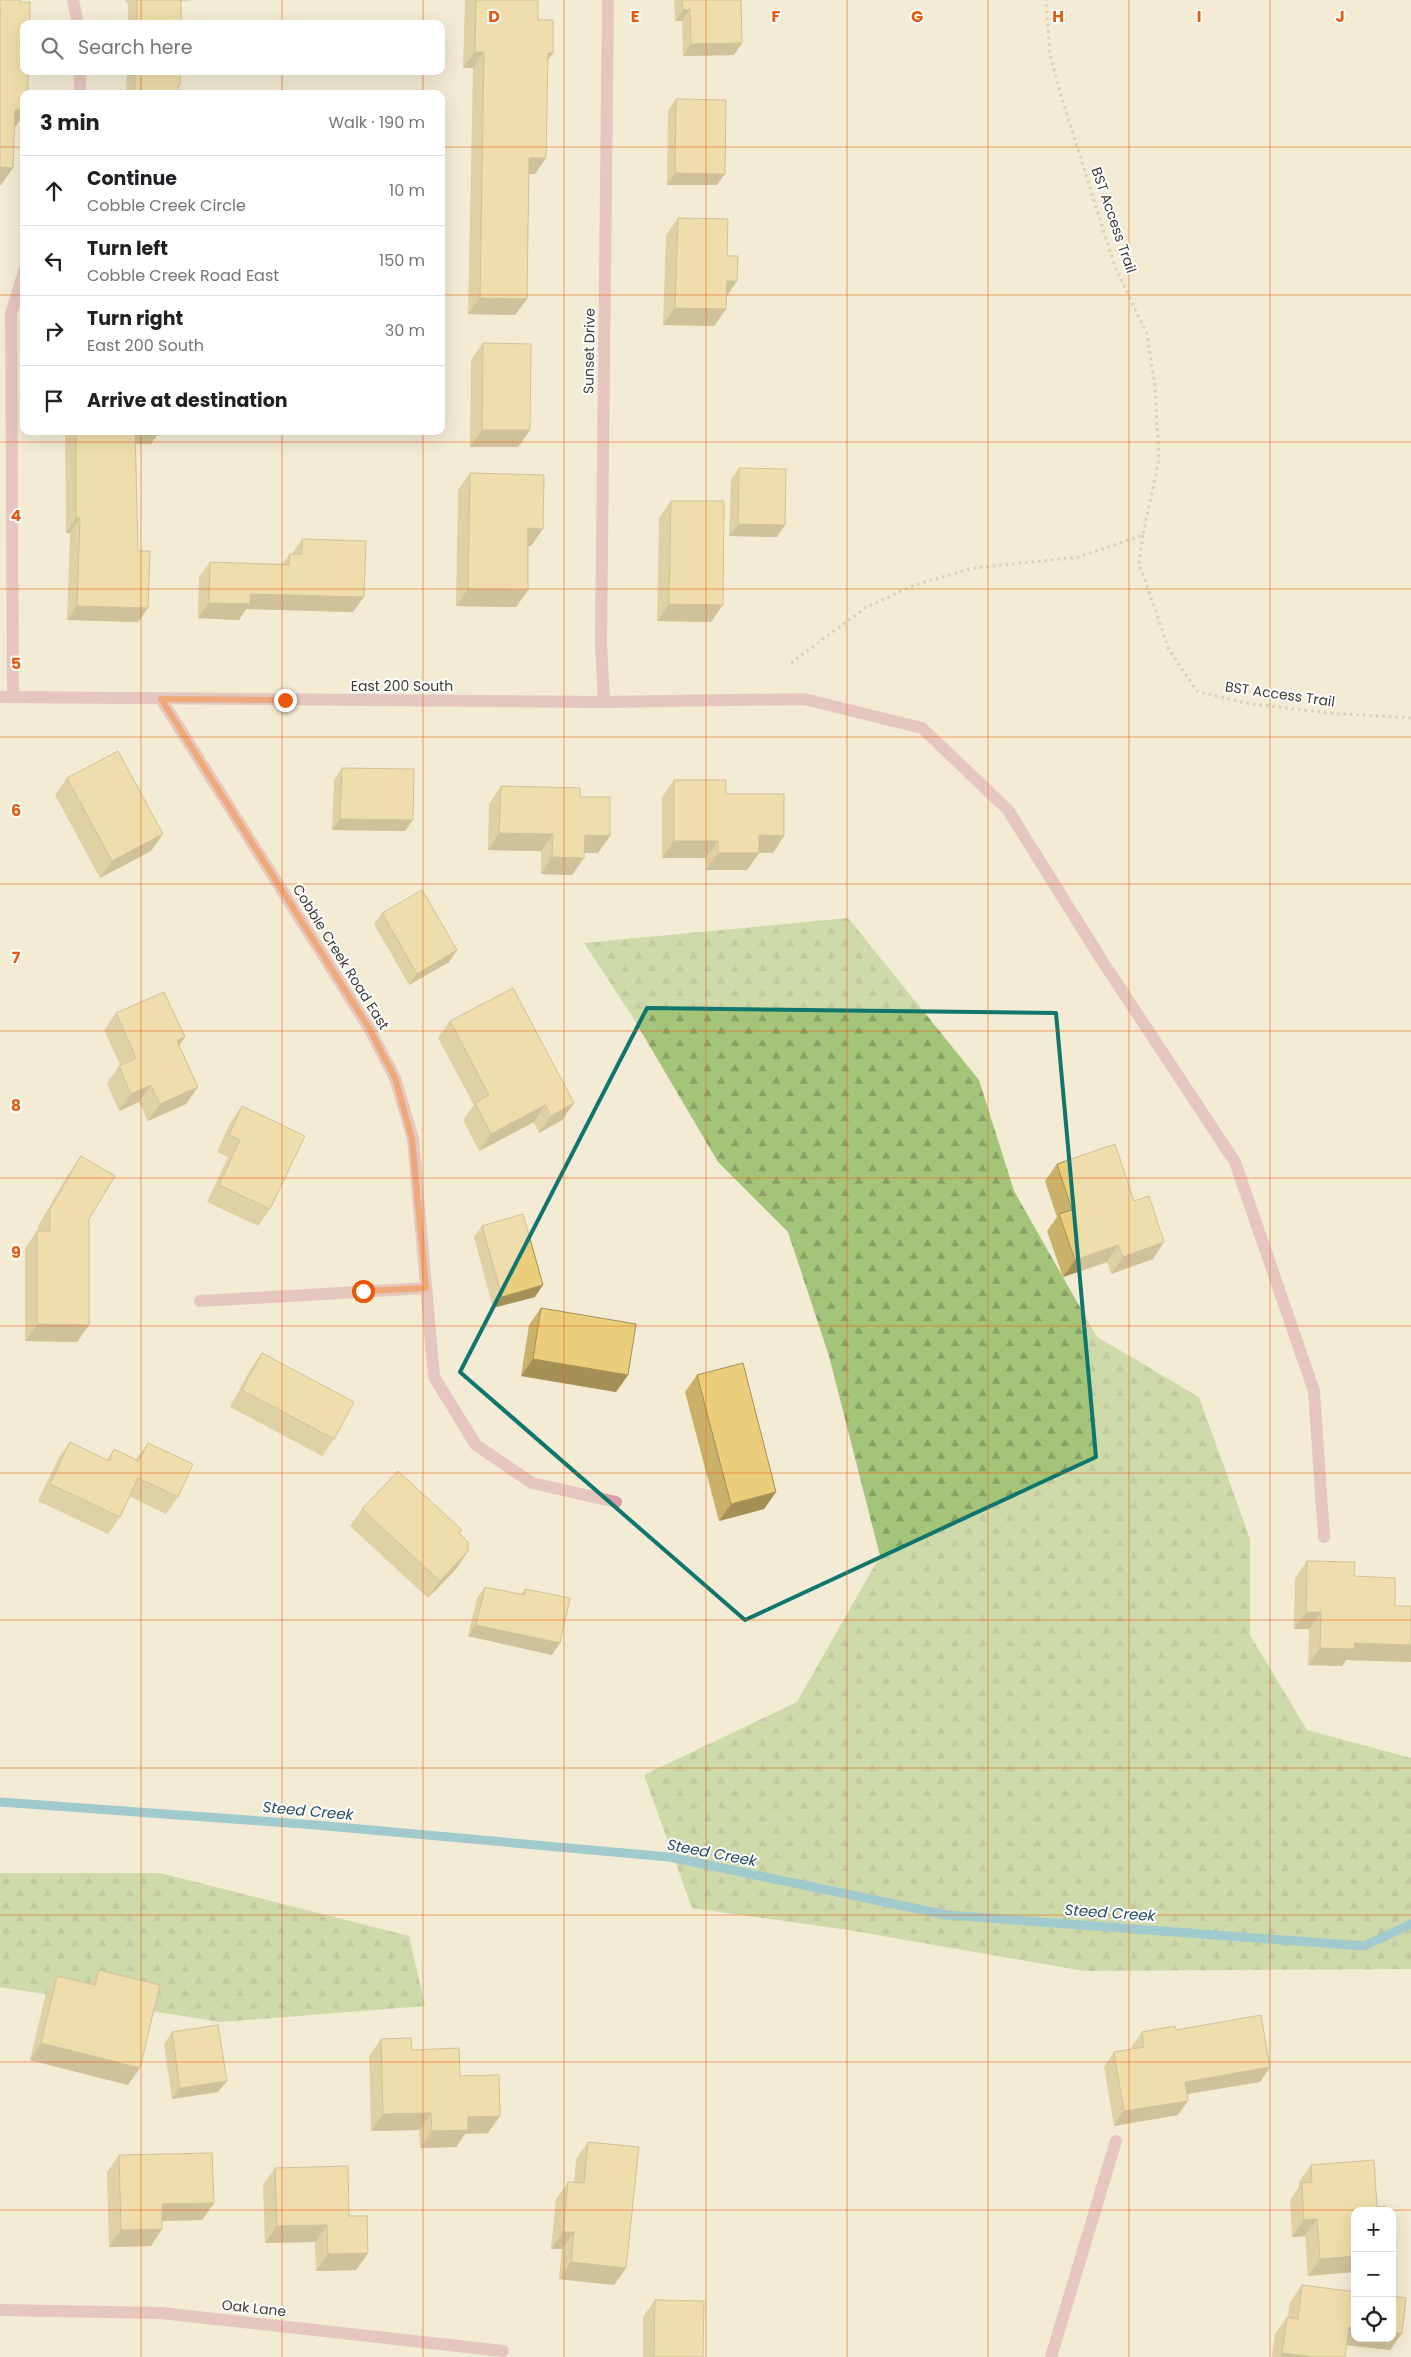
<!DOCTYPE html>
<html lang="en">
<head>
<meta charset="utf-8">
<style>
	body { margin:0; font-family:Poppins,sans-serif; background:#f2f2f2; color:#202124 }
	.controls { position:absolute; right:15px; bottom:15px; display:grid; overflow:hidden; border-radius:10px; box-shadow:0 5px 20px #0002 }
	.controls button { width:45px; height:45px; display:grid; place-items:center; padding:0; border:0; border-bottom:1px solid #e0e0e0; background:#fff; color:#202124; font:25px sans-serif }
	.stop { position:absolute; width:15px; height:15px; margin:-11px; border:4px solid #ea580c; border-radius:50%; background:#fff }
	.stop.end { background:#ea580c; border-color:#fff; box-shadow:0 1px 5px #0008 }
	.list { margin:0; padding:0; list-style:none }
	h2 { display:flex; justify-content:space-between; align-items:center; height:65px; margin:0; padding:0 20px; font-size:21px }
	h2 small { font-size:16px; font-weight:400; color:#757577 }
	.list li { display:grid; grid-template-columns:32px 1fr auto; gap:15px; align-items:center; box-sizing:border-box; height:70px; padding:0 20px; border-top:1px solid #e0e0e0 }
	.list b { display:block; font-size:19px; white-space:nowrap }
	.list p { margin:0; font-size:16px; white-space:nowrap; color:#757577 }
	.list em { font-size:16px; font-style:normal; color:#757577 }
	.icon { flex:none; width:28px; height:28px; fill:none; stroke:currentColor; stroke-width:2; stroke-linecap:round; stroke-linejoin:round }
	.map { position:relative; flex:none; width:1411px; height:2357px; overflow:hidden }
	.search { position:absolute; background:#fff; box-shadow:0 5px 20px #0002; left:20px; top:20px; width:425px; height:55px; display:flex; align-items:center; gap:12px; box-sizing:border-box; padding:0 18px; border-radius:10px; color:#757577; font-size:19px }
	.panel { position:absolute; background:#fff; box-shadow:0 5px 20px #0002; left:20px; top:90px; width:425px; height:345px; border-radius:10px }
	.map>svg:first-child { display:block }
	.forest { fill:url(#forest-firs) }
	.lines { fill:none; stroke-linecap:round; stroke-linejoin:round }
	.stream { stroke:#3ea2c8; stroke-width:9 }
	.path { stroke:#b7b19e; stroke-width:3; stroke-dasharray:2.5 4; stroke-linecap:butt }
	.minor { stroke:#d89ba8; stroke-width:12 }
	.wall { fill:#c9b16a }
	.shaded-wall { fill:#a49056 }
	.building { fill:#eace7b; stroke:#a49056 }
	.route { stroke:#ea580c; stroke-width:6 }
	.marked { fill:none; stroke:#0f766e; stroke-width:4; stroke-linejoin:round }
	.grid { fill:none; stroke:#e8590c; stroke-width:1; stroke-opacity:0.55 }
	.labels { text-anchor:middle; stroke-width:4; stroke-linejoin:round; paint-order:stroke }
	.street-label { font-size:14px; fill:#3e3a31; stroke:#fff }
	.water-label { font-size:15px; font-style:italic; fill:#244e5f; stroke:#fff }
	.grid-label { font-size:16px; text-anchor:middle; font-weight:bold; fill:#e8590c; stroke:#fff; stroke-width:4; stroke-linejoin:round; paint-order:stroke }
</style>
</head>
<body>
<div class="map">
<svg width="1411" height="2357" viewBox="0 0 1411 2357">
	<defs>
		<pattern id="forest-firs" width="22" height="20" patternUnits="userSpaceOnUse" patternTransform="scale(1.25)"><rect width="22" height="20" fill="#a4c579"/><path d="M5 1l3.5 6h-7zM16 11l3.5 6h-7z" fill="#87a164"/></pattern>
	</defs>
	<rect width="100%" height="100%" fill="#f3ebd3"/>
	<g class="forest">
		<path d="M848,918L979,1080L1014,1191L1097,1337L1199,1397L1250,1539V1635L1307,1730L1411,1758V1969L1084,1971L848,1930L692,1908L644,1775L797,1702L880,1556L829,1356L788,1232L718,1162L632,1016L584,943Z"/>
		<path d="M0,1873H160L409,1936L425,2006L221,2022L0,1987Z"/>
	</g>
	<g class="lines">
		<path class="stream" d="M0,1802L316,1825L669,1857L947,1915L1364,1946L1411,1924"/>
		<g class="path">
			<path d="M1143,535L1139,563L1169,650L1197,691L1245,703L1328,713L1411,718"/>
			<path d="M791,663L865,608L914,585L974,568L1079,557L1143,535L1159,459L1155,386L1147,334L1115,267L1063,102L1050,55L1046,0"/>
		</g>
		<g class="minor">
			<path d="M73,0L78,24"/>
			<path d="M80,71V94"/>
			<path d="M0,697L604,702L804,699L922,728L1008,810L1101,959L1235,1162L1314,1391L1324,1537"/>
			<path d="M13,697L11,314L24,271"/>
			<path d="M161,699L369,1028L395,1078L413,1139L434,1377L476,1445L532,1483L616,1502"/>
			<path d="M604,702L601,642L608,0"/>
			<path d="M200,1301L426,1288"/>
			<path d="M0,2310L161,2313L503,2351"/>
			<path d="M1051,2357L1116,2141"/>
		</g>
	</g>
	<g class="wall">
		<path d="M126,0H193L181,1V24H128V3H126Z"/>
		<path d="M465,0H538V20L553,53L548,60L535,174H529L527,299L515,315L468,314L473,68H463Z"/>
		<path d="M674,0H741L734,55L683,56L682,21H675Z"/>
		<path d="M127,71H180V85L178,88V94H126Z"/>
		<path d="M676,99L717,185H667L668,110Z"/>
		<path d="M678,218L727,256L737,281L727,296L726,309L714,326L663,325L666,235Z"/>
		<path d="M483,343L518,447H470L471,360Z"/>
		<path d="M65,431H160L151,444H136L138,622L67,620L70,533H66Z"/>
		<path d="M739,468L777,537L729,536L731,479Z"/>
		<path d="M470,473L531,546H528V590L516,607L456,606L458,490Z"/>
		<path d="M671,501L711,622L657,621L659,518Z"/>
		<path d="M302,539L353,612L246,609L239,620L198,618L199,577L210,562L282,564L290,554H292Z"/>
		<path d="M342,768L405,831L332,830L334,780Z"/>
		<path d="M67,778L151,851L100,878L55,795Z"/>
		<path d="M674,780L726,794L784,836L773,853H759L747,870H706V858H662V797Z"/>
		<path d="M501,786L580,797L598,853H584L572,875L541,874V851L488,850L489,804Z"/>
		<path d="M382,913L457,950L449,962L409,985L374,924Z"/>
		<path d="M116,1013L185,1037L179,1045L198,1087L186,1104L148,1121L139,1102L119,1111L107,1083L120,1065L104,1030Z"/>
		<path d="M450,1021L574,1103L562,1120L539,1133L534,1122L479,1151L463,1120L474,1105L438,1038Z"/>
		<path d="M242,1106L270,1209L258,1226L207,1202L228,1157L217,1152L230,1123Z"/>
		<path d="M81,1156L89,1219V1325L77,1342L25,1341V1248L37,1231H38V1226L69,1173Z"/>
		<path d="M1057,1164L1134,1201L1153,1259L1111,1274L1107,1262L1063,1277L1047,1231L1057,1217L1045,1181Z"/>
		<path d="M482,1226L535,1297L493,1308L474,1237Z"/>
		<path d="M541,1308L628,1375L616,1392L521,1376L529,1325Z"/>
		<path d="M262,1353L334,1439L322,1456L230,1407L250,1370Z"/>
		<path d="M697,1375L776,1492L764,1509L719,1521L685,1392Z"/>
		<path d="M70,1442L107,1460L114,1449L136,1459L148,1443L178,1497L166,1514L129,1496L120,1517L108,1534L38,1501L58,1459Z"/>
		<path d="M362,1509L460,1534L457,1568L428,1598L350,1526Z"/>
		<path d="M1307,1561L1354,1576L1395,1606H1411V1662L1346,1660L1342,1666L1308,1665L1309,1629H1294L1295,1578Z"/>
		<path d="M485,1587L521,1594L525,1589L552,1655L468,1636L477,1598Z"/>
		<path d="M99,1970L128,2085L30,2060L46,1993L57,1976L90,1983Z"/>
		<path d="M1176,2030L1270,2067L1260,2082L1187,2094L1178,2115L1114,2126L1104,2067L1114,2052L1132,2049L1131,2047L1142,2032Z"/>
		<path d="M172,2032L218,2092L172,2099L164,2044Z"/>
		<path d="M381,2039L412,2050L460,2076L488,2133L465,2134L456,2147L420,2148L419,2130L371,2131L369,2056Z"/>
		<path d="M588,2142L626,2268L614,2285L559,2279L562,2249H551L556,2199L568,2182H574L576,2159Z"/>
		<path d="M119,2155L214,2203L202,2220L162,2221L151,2246L109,2247L107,2172Z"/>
		<path d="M1311,2165L1377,2207L1308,2276L1305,2236L1292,2237L1290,2200L1299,2187V2182Z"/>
		<path d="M275,2168L349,2216L368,2253L356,2270L316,2271L315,2242L265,2243L263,2185Z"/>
		<path d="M1302,2285L1402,2333L1390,2350L1346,2345L1345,2357H1272L1275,2334L1287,2317H1288L1290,2302Z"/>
		<path d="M655,2300L703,2357H643V2317Z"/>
	</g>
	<g class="shaded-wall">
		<path d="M173,0H193L172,1Z"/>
		<path d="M690,9L682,21H675L683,10Z"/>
		<path d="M742,43L734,55L683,56L691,44Z"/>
		<path d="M475,52H484L473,68H463Z"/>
		<path d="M548,53H553L541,70Z"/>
		<path d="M15,110H24V115L15,127H3Z"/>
		<path d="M529,158H546L535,174H517Z"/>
		<path d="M0,167L13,168L1,185H0Z"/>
		<path d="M675,173L725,174L717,185H667Z"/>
		<path d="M727,281H737L725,298Z"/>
		<path d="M480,298L527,299L515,315L468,314Z"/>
		<path d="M675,308L726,309L714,326L663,325Z"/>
		<path d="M482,430H530L518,447H470Z"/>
		<path d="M134,431H160L151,444H125Z"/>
		<path d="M76,518H80L70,533H66Z"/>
		<path d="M738,524L785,525L777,537L729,536Z"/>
		<path d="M528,528L543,529L531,546L516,545Z"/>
		<path d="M468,589L528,590L516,607L456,606Z"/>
		<path d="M250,594L364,597L353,612L246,609L239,620L198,618L209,603Z"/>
		<path d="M669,604L723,605L711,622L657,621Z"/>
		<path d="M77,606L148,608L138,622L67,620Z"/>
		<path d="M340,819L413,820L405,831L332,830Z"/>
		<path d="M499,833L553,834L541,851L488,850Z"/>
		<path d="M163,834L151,851L100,878L112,861Z"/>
		<path d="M585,835L610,836L598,853L573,852Z"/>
		<path d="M759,835L784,836L773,853L747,852Z"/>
		<path d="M674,841H718L706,858H662Z"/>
		<path d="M718,853H759L747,870H706Z"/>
		<path d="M552,857L584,858L572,875L541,874Z"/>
		<path d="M457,950L449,962L409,985L417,974Z"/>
		<path d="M185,1037L173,1054L177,1041Z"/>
		<path d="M151,1085L139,1102L119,1111L131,1094Z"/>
		<path d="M198,1087L186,1104L148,1121L160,1104Z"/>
		<path d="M574,1103L562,1120L539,1133L551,1116Z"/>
		<path d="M545,1105L534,1122L479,1151L491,1134Z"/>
		<path d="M1164,1242L1153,1259L1111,1274L1123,1257Z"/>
		<path d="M1118,1245L1107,1262L1063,1277L1075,1260Z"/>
		<path d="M543,1285L535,1297L493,1308L502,1297Z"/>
		<path d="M37,1324L89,1325L77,1342L25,1341Z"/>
		<path d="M533,1359L628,1375L616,1392L521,1376Z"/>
		<path d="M776,1492L764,1509L719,1521L731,1504Z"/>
		<path d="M468,1551L457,1568L428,1598L440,1581Z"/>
		<path d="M1306,1612H1321L1309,1629H1294Z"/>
		<path d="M476,1625L560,1643L552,1655L468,1636Z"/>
		<path d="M1354,1643L1411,1645V1662L1346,1660L1342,1666L1308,1665L1320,1648Z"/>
		<path d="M41,2043L140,2068L128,2085L30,2060Z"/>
		<path d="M1270,2067L1260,2082L1175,2096L1185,2082Z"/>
		<path d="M227,2081L218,2092L172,2099L180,2088Z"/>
		<path d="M1188,2101L1178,2115L1114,2126L1124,2111Z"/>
		<path d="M431,2113L419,2130L371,2131L383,2114Z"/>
		<path d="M500,2116L488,2133L465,2134L456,2147L420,2148L432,2131L468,2117Z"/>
		<path d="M214,2203L202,2220L150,2221L162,2204Z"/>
		<path d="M1317,2219L1305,2236L1292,2237L1304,2220Z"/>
		<path d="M327,2225L315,2242L265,2243L277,2226Z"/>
		<path d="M162,2229L151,2246L109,2247L121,2230Z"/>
		<path d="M563,2232H574L562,2249H551Z"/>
		<path d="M368,2253L356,2270L316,2271L328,2254Z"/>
		<path d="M1355,2256V2272L1308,2276L1320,2259Z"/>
		<path d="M571,2262L626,2268L614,2285L559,2279Z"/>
		<path d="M1349,2327L1355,2328V2338H1392V2332L1402,2333L1390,2350L1337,2344Z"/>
		<path d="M1282,2353L1314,2357H1280Z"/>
	</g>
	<g class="building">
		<path d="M0,0H20V2H30V24H24V71H28V94H24V110H15L13,168L0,167Z"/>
		<rect x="137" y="0" width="44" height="24"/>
		<path d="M476,0H538V20H553V53H548L546,158H529L527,299L480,298L484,52H475Z"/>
		<path d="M682,0H741L742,43L691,44L690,9L683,10Z"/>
		<path d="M135,71H180V85H178V94H135Z"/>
		<path d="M676,99L726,100L725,174L675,173Z"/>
		<path d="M678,218L728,219L727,256H738L737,281H727L726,309L675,308Z"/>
		<path d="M483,343L531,344L530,430H482Z"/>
		<path d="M76,431H135L138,551H150L148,608L77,606L80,518H76Z"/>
		<path d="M739,468L786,469L785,525L738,524Z"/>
		<path d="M470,473L544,475L543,529L528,528V590L468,589Z"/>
		<path d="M671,501H724L723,605L669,604Z"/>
		<path d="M302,539L366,541L364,597L250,594V604L209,603L210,562L289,565L290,554H302Z"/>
		<path d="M118,751L163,834L112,861L67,778Z"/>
		<path d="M342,768L414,769L413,820L340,819Z"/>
		<path d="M674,780H726V794H784V836L759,835V853H718V841H674Z"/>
		<path d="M501,786L580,788V797H610V836L585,835L584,858L552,857L553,834L499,833Z"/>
		<path d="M422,890L457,950L417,974L382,913Z"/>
		<path d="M513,988L574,1103L551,1116L545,1105L491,1134L475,1103L489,1095L450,1021Z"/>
		<path d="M164,992L185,1037L177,1041L198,1087L160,1104L151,1085L131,1094L119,1066L136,1058L116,1013Z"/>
		<path d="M242,1106L305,1136L270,1209L219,1185L240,1140L229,1135Z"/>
		<path d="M1115,1144L1134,1201L1149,1196L1164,1242L1123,1257L1118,1245L1075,1260L1059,1214L1072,1210L1057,1164Z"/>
		<path d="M81,1156L115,1176L89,1219V1325L37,1324V1231H50V1209Z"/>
		<path d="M523,1214L543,1285L502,1297L482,1226Z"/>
		<path d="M541,1308L636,1324L628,1375L533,1359Z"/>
		<path d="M262,1353L354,1402L334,1439L242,1390Z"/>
		<path d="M743,1363L776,1492L731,1504L697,1375Z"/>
		<path d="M70,1442L109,1461L114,1449L139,1461L148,1443L193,1464L178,1497L138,1478L120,1517L50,1484Z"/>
		<path d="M398,1471L462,1530L459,1533L468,1542V1551L440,1581L362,1509Z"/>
		<path d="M1307,1561L1355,1562L1354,1576L1395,1578V1606H1411V1645L1354,1643V1649L1320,1648L1321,1612H1306Z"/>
		<path d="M485,1587L524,1595L525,1589L570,1598L560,1643L476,1625Z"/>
		<path d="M99,1970L160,1985L140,2068L41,2043L57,1976L95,1985Z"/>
		<path d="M1261,2015L1270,2067L1185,2082L1188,2101L1124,2111L1114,2052L1144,2047L1142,2032L1175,2026L1176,2030Z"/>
		<path d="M218,2025L227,2081L180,2088L172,2032Z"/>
		<path d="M411,2038L412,2050L459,2048L460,2076L499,2075L500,2116L468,2117V2130L432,2131L431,2113L383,2114L381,2039Z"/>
		<path d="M588,2142L639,2147L626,2268L571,2262L574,2232H563L568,2182L584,2183Z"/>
		<path d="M212,2153L214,2203L162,2204V2229L121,2230L119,2155Z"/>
		<path d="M1374,2160L1377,2207L1386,2206V2211H1355V2256L1320,2259L1317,2219L1304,2220L1302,2183L1312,2182L1311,2165Z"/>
		<path d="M348,2166L349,2216H367L368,2253L328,2254L327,2225L277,2226L275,2168Z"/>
		<path d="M1302,2285L1355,2292V2328L1349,2327L1345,2357H1314L1282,2353L1287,2317L1298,2319Z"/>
		<path d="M1392,2296L1406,2298L1402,2333L1392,2332Z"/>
		<path d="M655,2300L704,2301L703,2357H654Z"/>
	</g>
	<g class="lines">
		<path class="route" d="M285,700L161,699L369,1028L395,1078L412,1139L426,1288L363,1291"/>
	</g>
	<path d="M0 0H1411V2357H0ZM647,1008L1056,1013L1096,1457L745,1620L460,1372Z" fill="#f3ebd3" fill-opacity=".55" fill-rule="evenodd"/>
	<path class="marked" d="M647,1008L1056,1013L1096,1457L745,1620L460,1372Z"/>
	<path class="grid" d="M141,0V24M282,0V24M423,0V24M564,0V2357M706,0V2357M847,0V2357M988,0V2357M1129,0V2357M1270,0V2357M141,71V94M282,71V94M423,71V94M0,147H24M441,147H1411M0,295H24M441,295H1411M141,431V2357M282,431V2357M423,431V2357M0,442H1411M0,589H1411M0,737H1411M0,884H1411M0,1031H1411M0,1178H1411M0,1326H1411M0,1473H1411M0,1620H1411M0,1768H1411M0,1915H1411M0,2062H1411M0,2210H1411"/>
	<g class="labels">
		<g class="street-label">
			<text transform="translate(1114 220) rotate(71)" y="5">BST Access Trail</text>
			<text transform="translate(589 351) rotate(-89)" y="5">Sunset Drive</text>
			<text x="402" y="691">East 200 South</text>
			<text transform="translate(1280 694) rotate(8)" y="5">BST Access Trail</text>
			<text transform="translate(341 957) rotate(58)" y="5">Cobble Creek Road East</text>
			<text transform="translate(254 2308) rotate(6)" y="5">Oak Lane</text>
		</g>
		<g class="water-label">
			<text transform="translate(308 1811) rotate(5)" y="5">Steed Creek</text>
			<text transform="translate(712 1853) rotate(11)" y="5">Steed Creek</text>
			<text transform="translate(1110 1913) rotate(4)" y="5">Steed Creek</text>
		</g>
	</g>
	<g class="grid-label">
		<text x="494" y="22">D</text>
		<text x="635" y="22">E</text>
		<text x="776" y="22">F</text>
		<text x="917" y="22">G</text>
		<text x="1058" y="22">H</text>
		<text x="1199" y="22">I</text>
		<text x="1340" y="22">J</text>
		<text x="16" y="521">4</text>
		<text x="16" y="669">5</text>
		<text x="16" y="816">6</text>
		<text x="16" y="963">7</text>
		<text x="16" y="1111">8</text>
		<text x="16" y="1258">9</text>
	</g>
</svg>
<div class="controls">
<button>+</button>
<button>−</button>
<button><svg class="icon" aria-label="locate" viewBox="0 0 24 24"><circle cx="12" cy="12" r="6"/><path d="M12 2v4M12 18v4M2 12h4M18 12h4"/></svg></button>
</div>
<div class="stop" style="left:363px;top:1291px"></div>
<div class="stop end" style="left:285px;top:700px"></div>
<div class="search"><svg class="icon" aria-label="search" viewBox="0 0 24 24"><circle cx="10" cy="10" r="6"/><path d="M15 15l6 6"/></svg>Search here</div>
<section class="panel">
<h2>3 min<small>Walk · 190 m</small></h2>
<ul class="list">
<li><svg class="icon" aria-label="ahead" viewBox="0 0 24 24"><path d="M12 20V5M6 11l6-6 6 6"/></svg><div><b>Continue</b><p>Cobble Creek Circle</p></div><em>10 m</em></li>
<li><svg class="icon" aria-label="left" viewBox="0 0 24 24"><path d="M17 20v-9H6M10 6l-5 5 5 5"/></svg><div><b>Turn left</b><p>Cobble Creek Road East</p></div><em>150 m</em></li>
<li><svg class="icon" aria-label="right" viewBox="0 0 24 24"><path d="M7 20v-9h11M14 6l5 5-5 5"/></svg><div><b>Turn right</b><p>East 200 South</p></div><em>30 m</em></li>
<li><svg class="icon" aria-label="arrive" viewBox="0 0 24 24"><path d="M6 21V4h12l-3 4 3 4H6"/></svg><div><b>Arrive at destination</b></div></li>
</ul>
</section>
</div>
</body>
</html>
